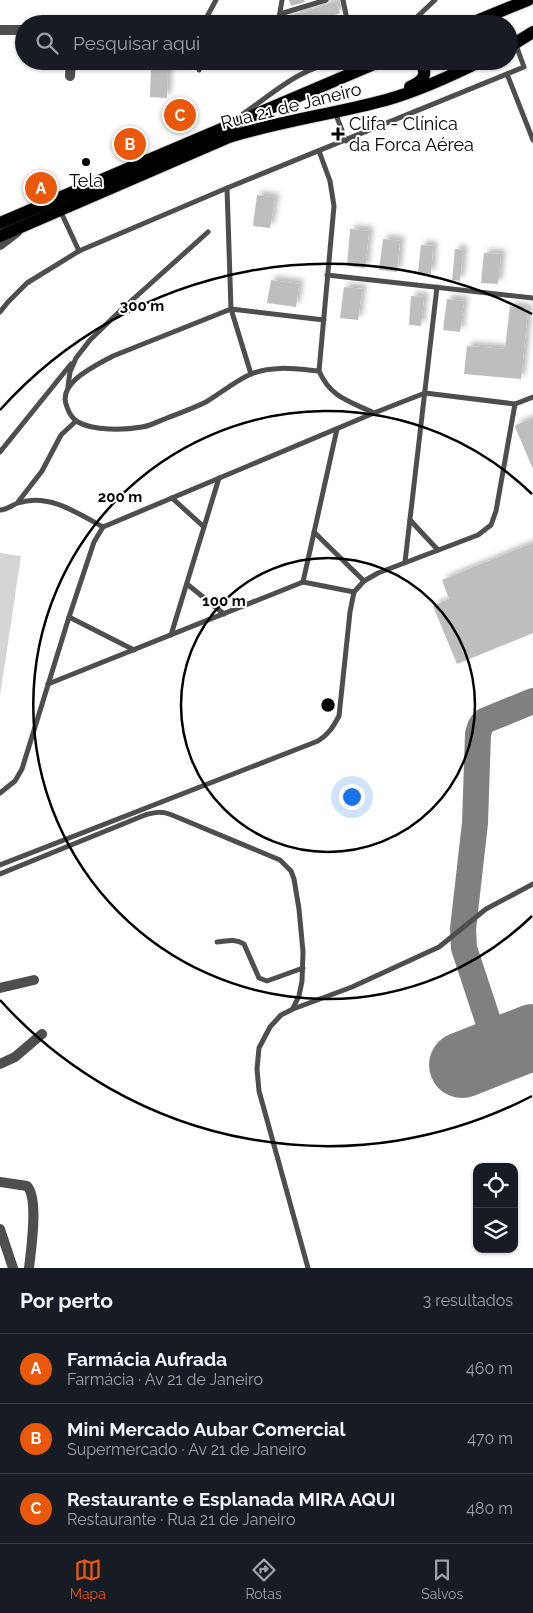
<!DOCTYPE html>
<html lang="pt">
<head>
<meta charset="utf-8">
<style>
	body { margin:0; font-family:Raleway,sans-serif; background:#242831; color:#f1f3f6 }
	.controls { position:absolute; right:15px; bottom:15px; display:grid; overflow:hidden; border-radius:10px; box-shadow:0 1px 4px #0004 }
	.controls button { width:45px; height:45px; display:grid; place-items:center; padding:0; border:0; border-bottom:1px solid #363941; background:#171b24; color:#f1f3f6; font:25px sans-serif }
	.you { position:absolute; left:351px; top:796px; width:18px; height:18px; margin:-12px; border:4px solid #fff; border-radius:50%; background:#1a73e8; box-shadow:0 0 0 8px #1a73e833 }
	.badge { display:grid; place-items:center; width:32px; height:32px; border-radius:50%; background:#ea580c; color:#fff; font-size:16px; font-weight:700 }
	.pin { position:absolute; translate:-50% -50%; border:2px solid #fff; box-shadow:0 1px 5px #0006 }
	.list { margin:0; padding:0; list-style:none }
	h2 { display:flex; justify-content:space-between; align-items:center; height:65px; margin:0; padding:0 20px; font-size:21px }
	h2 small { font-size:16px; font-weight:400; color:#9ea1a6 }
	.list li { display:grid; grid-template-columns:32px 1fr auto; gap:15px; align-items:center; box-sizing:border-box; height:70px; padding:0 20px; border-top:1px solid #363941 }
	.list b { display:block; font-size:19px; white-space:nowrap }
	.list p { margin:0; font-size:16px; white-space:nowrap; color:#9ea1a6 }
	.list em { font-size:16px; font-style:normal; color:#9ea1a6 }
	.icon { flex:none; width:28px; height:28px; fill:none; stroke:currentColor; stroke-width:2; stroke-linecap:round; stroke-linejoin:round }
	.map { position:relative; flex:none; width:533px; height:1268px; overflow:hidden }
	.search { position:absolute; background:#171b24; box-shadow:0 1px 4px #0004; left:15px; right:15px; top:15px; height:55px; display:flex; align-items:center; gap:12px; box-sizing:border-box; padding:0 18px; border-radius:28px; color:#9ea1a6; font-size:19px }
	.sheet { height:275px; background:#171b24 }
	nav { display:flex; justify-content:space-around; align-items:center; box-sizing:border-box; height:70px; border-top:1px solid #363941; background:#171b24; font-size:14px; color:#9ea1a6 }
	nav a { display:grid; justify-items:center; gap:2px }
	nav .on { color:#ea580c }
	.map>svg:first-child { display:block }
	.green { fill:#d5d5d5 }
	.lines { fill:none; stroke-linecap:round; stroke-linejoin:round }
	.taxiway { stroke:#808080; stroke-width:26 }
	.runway { stroke:#808080; stroke-width:66 }
	.building { fill:#bebebe; filter:url(#shadow) }
	.primary-casing { stroke:#dbdbdb; stroke-width:14 }
	.service { stroke:#4e4e4e; stroke-width:5 }
	.minor { stroke:#4e4e4e; stroke-width:10 }
	.tertiary { stroke:#4e4e4e; stroke-width:10 }
	.primary { stroke:#000; stroke-width:12 }
	.ring { fill:none; stroke:#000; stroke-width:2.5 }
	.poi-dot { fill:#000; stroke:#fff; stroke-width:2 }
	.labels { text-anchor:middle; stroke-width:4; stroke-linejoin:round; paint-order:stroke }
	.street-label { font-size:18px; fill:#000; stroke:#fff }
	.poi-label { font-size:18px; fill:#000; stroke:#fff; text-anchor:start }
	.centre { fill:#000; stroke:#fff; stroke-width:2.5 }
	.ring-label { font-size:15px; text-anchor:middle; font-weight:bold; fill:#000; stroke:#fff; stroke-width:4; stroke-linejoin:round; paint-order:stroke }
</style>
</head>
<body>
<div class="map">
<svg width="533" height="1268" viewBox="0 0 533 1268">
	<defs>
		<filter id="shadow"><feDropShadow dx="4.5" dy="-4.5" stdDeviation="2.5" flood-color="#0004"/></filter>
	</defs>
	<rect width="100%" height="100%" fill="#fff"/>
	<path class="green" d="M0,553L21,556L0,696Z"/>
	<g class="lines">
		<path class="taxiway" d="M498,1051L464,948L463,929L475,823L478,734L480,727L484,721L533,701"/>
		<path class="runway" d="M462,1065L533,1037"/>
	</g>
	<g class="building">
		<path d="M289,0H304L305,2L291,6Z"/>
		<path d="M336,1L340,13L311,24H282L283,20L295,16L294,14L308,11Z"/>
		<path d="M151,66L168,67L167,98L150,97Z"/>
		<path d="M257,195L275,198L270,228L253,226Z"/>
		<path d="M350,229L369,231L365,268L347,266Z"/>
		<path d="M383,239L400,241L397,272L379,270Z"/>
		<path d="M421,245L433,246L431,274L418,273Z"/>
		<path d="M455,249L463,250L460,281L452,280Z"/>
		<path d="M484,253L501,254L498,284L481,283Z"/>
		<path d="M271,280L299,284L296,307L267,303Z"/>
		<path d="M344,287L362,289L358,320L340,318Z"/>
		<path d="M411,296L424,297L421,326L409,325Z"/>
		<path d="M447,299L464,301L460,332L443,330Z"/>
		<path d="M510,306L528,309L521,379L464,374L467,346L505,349Z"/>
		<path d="M533,418V469L515,427L516,425Z"/>
		<path d="M533,543V633L457,664L433,606L449,599L442,580Z"/>
	</g>
	<g class="lines">
		<defs>
			<g id="primary">
				<path d="M469,24L528,0"/>
				<path d="M509,47L533,32"/>
				<path d="M410,87C423,81 429,75 420,61"/>
				<path d="M0,223L381,61"/>
				<path d="M0,236L229,137C281,121 334,114 386,100C418,91 451,76 481,61"/>
			</g>
		</defs>
		<use href="#primary" class="primary-casing"/>
		<g class="service">
			<path d="M343,0L348,24"/>
			<path d="M280,14L326,0"/>
			<path d="M203,24L216,0"/>
			<path d="M278,24L282,0"/>
			<path d="M330,24L347,18"/>
			<path d="M420,24L417,17L435,0"/>
			<path d="M198,61L199,70"/>
			<path d="M281,61L282,62L287,61"/>
			<path d="M507,74L533,140"/>
			<path d="M335,112L346,141"/>
			<path d="M243,114C275,92 299,68 340,61"/>
			<path d="M319,151L330,181L334,206L319,371C331,398 349,401 374,413"/>
			<path d="M227,188L231,309L251,374"/>
			<path d="M60,210L79,251"/>
			<path d="M327,275L533,298"/>
			<path d="M0,312L8,302L27,283L79,251L227,188L524,67L516,45"/>
			<path d="M319,371C297,369 273,365 251,374C235,381 221,393 206,402C194,408 180,413 167,418C159,421 150,426 142,427C125,430 93,431 78,422C73,419 69,413 67,407C56,383 95,366 113,356L231,309L324,320"/>
			<path d="M68,386L70,372L76,358L90,340L120,311L208,232"/>
			<path d="M0,452L71,364"/>
			<path d="M172,498L204,527"/>
			<path d="M18,502L42,471L61,435L76,421"/>
			<path d="M0,510C7,510 12,505 18,503C49,493 77,513 103,527"/>
			<path d="M410,520L438,550"/>
			<path d="M314,532L364,581"/>
			<path d="M405,562L437,287"/>
			<path d="M303,582L337,429"/>
			<path d="M187,584L224,614"/>
			<path d="M69,617L134,650"/>
			<path d="M171,635L219,478"/>
			<path d="M48,684L303,582L354,592"/>
			<path d="M0,793L15,781L22,769L69,617L94,542L103,527L374,413L425,393L515,404L533,397"/>
			<path d="M0,865L318,741C329,734 333,727 339,716L350,612L354,592L364,581L378,573L478,535L491,525L496,511L515,404"/>
			<path d="M0,874L145,815C155,812 162,811 172,815L280,860L291,871L294,879L299,909L303,952L302,981L299,996L293,1008"/>
			<path d="M217,942C227,941 235,938 244,944L259,978L267,981L303,968"/>
			<path d="M308,1268L259,1091L257,1069L259,1048L270,1027L281,1015L293,1009L352,987L439,947L486,909L533,884"/>
		</g>
		<g class="minor">
			<path d="M0,30H24"/>
			<path d="M70,76L71,61"/>
			<path d="M0,988L34,980"/>
			<path d="M0,1064L15,1057L42,1034"/>
			<path d="M0,1182L27,1186C39,1198 31,1250 29,1268"/>
			<path d="M0,1229L13,1268"/>
		</g>
		<path class="tertiary" d="M0,245L17,232"/>
		<use href="#primary" class="primary"/>
	</g>
	<g class="ring">
		<circle cx="328" cy="705" r="147"/>
		<path d="M532 916A294 294 0 1 1 532 494"/>
		<path d="M532 1096A441 441 0 0 1 0 1000M0 410A441 441 0 0 1 532 314"/>
	</g>
	<g class="poi-dot">
		<path d="M335.5 126.5h5v5h5v5h-5v5h-5v-5h-5v-5h5z"/>
		<circle cx="86" cy="162" r="5"/>
	</g>
	<g class="labels">
		<g class="street-label">
			<text transform="translate(291 106) rotate(-14)" y="6">Rua 21 de Janeiro</text>
		</g>
		<g class="poi-label">
			<text x="349" y="130">Clifa - Clínica<tspan x="349" dy="21">da Forca Aérea</tspan></text>
			<text x="86" y="187" text-anchor="middle">Tela</text>
		</g>
	</g>
	<circle cx="328" cy="705" r="8" class="centre"/>
	<g class="ring-label">
		<text x="142" y="311">300 m</text>
		<text x="120" y="502">200 m</text>
		<text x="224" y="606">100 m</text>
	</g>
</svg>
<div class="controls">
<button><svg class="icon" aria-label="locate" viewBox="0 0 24 24"><circle cx="12" cy="12" r="6"/><path d="M12 2v4M12 18v4M2 12h4M18 12h4"/></svg></button>
<button><svg class="icon" aria-label="layers" viewBox="0 0 24 24"><path d="M12 4l9 5-9 5-9-5zM3 14l9 5 9-5"/></svg></button>
</div>
<div class="you"></div>
<div class="pin badge" style="left:41px;top:188px">A</div>
<div class="pin badge" style="left:130px;top:144px">B</div>
<div class="pin badge" style="left:180px;top:115px">C</div>
<div class="search"><svg class="icon" aria-label="search" viewBox="0 0 24 24"><circle cx="10" cy="10" r="6"/><path d="M15 15l6 6"/></svg>Pesquisar aqui</div>
</div>
<section class="sheet">
<h2>Por perto<small>3 resultados</small></h2>
<ul class="list">
<li><span class="badge">A</span><div><b>Farmácia Aufrada</b><p>Farmácia · Av 21 de Janeiro</p></div><em>460 m</em></li>
<li><span class="badge">B</span><div><b>Mini Mercado Aubar Comercial</b><p>Supermercado · Av 21 de Janeiro</p></div><em>470 m</em></li>
<li><span class="badge">C</span><div><b>Restaurante e Esplanada MIRA AQUI</b><p>Restaurante · Rua 21 de Janeiro</p></div><em>480 m</em></li>
</ul>
</section>
<nav>
<a class="on"><svg class="icon" aria-label="map" viewBox="0 0 24 24"><path d="M3 6l6-2 6 2 6-2v14l-6 2-6-2-6 2zM9 4v14M15 6v14"/></svg>Mapa</a>
<a><svg class="icon" aria-label="directions" viewBox="0 0 24 24"><path d="M12 3l9 9-9 9-9-9zM9 14v-3h6M13 9l2 2-2 2"/></svg>Rotas</a>
<a><svg class="icon" aria-label="saved" viewBox="0 0 24 24"><path d="M7 4h10v16l-5-4-5 4z"/></svg>Salvos</a>
</nav>
</body>
</html>
